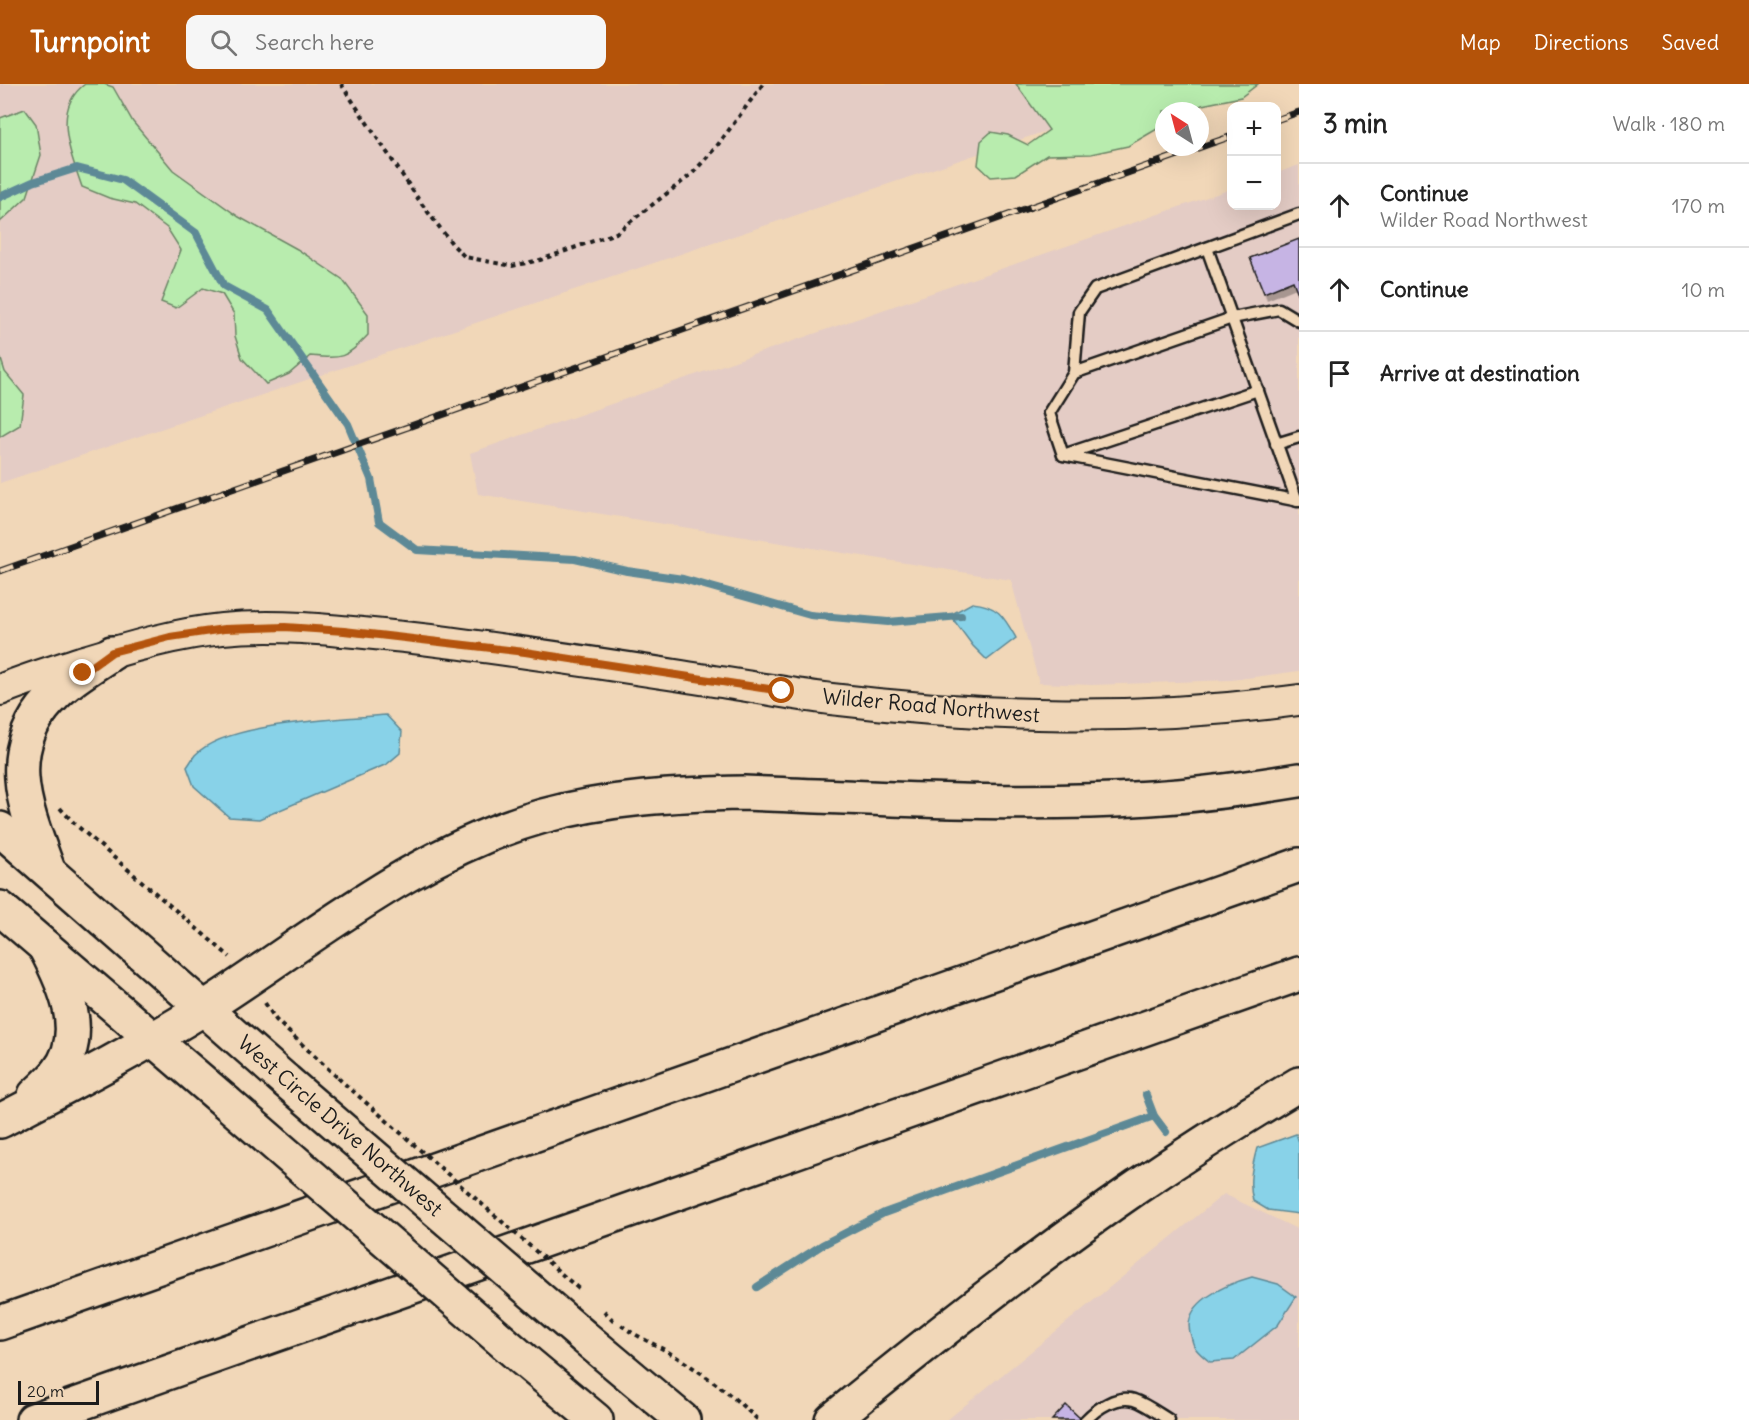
<!DOCTYPE html>
<html lang="en">
<head>
<meta charset="utf-8">
<style>
	body { margin:0; font-family:Delius,sans-serif; background:#f6f6f6; color:#222 }
	.controls { position:absolute; right:18px; top:18px; display:grid; overflow:hidden; border-radius:12px; box-shadow:0 6px 24px #0002 }
	.controls button { width:54px; height:54px; display:grid; place-items:center; padding:0; border:0; border-bottom:2px solid #e0e0e0; background:#fff; color:#222; font:30px sans-serif }
	.compass { position:absolute; left:1155px; top:18px; width:54px; height:54px; border-radius:50%; background:#fff; box-shadow:0 6px 24px #0002; rotate:324deg }
	.scale { position:absolute; left:18px; bottom:15px; width:81px; box-sizing:border-box; padding-left:6px; border:3px solid #1c1c1c; border-top:0; font-size:16px; line-height:21px; white-space:nowrap; color:#1c1c1c; -webkit-text-stroke:4px #f1d7b8; paint-order:stroke }
	.stop { position:absolute; width:18px; height:18px; margin:-14px; border:4px solid #b45309; border-radius:50%; background:#fff }
	.stop.end { background:#b45309; border-color:#fff; box-shadow:0 2px 6px #0008 }
	.list { margin:0; padding:0; list-style:none }
	h2 { display:flex; justify-content:space-between; align-items:center; height:78px; margin:0; padding:0 24px; font-size:26px }
	h2 small { font-size:20px; font-weight:400; color:#767676 }
	.list li { display:grid; grid-template-columns:39px 1fr auto; gap:18px; align-items:center; box-sizing:border-box; height:84px; padding:0 24px; border-top:2px solid #e0e0e0 }
	.list b { display:block; font-size:22px; white-space:nowrap }
	.list p { margin:0; font-size:20px; white-space:nowrap; color:#767676 }
	.list em { font-size:20px; font-style:normal; color:#767676 }
	.icon { flex:none; width:33px; height:33px; fill:none; stroke:currentColor; stroke-width:2; stroke-linecap:round; stroke-linejoin:round }
	.map { position:relative; flex:none; width:1299px; height:1336px; overflow:hidden }
	header { display:flex; align-items:center; gap:36px; box-sizing:border-box; height:84px; padding:0 30px; background:#b45309; color:#fff }
	header strong { font-size:28px }
	nav { display:flex; gap:33px; margin-inline-start:auto; font-size:21px }
	.search { width:420px; height:54px; background:#f6f6f6; display:flex; align-items:center; gap:15px; box-sizing:border-box; padding:0 21px; border-radius:12px; color:#767676; font-size:22px }
	main { display:flex }
	aside { flex:1; background:#fff }
	.map>svg:first-child { display:block }
	.built { fill:#e4ccc5 }
	.green { fill:#b8ecae; stroke:#6a8465; stroke-width:1.5 }
	.water { fill:#88d2e8; stroke:#5d8996; stroke-width:1.5 }
	.lines { fill:none; stroke-linecap:round; stroke-linejoin:round }
	.stream { stroke:#5d8996; stroke-width:8 }
	.building { fill:#c6b4e4; stroke:#1c1c1c; stroke-width:1.5; filter:url(#shadow) }
	.lane-casing { stroke:#1c1c1c; stroke-width:15 }
	.secondary-casing { stroke:#1c1c1c; stroke-width:34 }
	.primary-casing { stroke:#1c1c1c; stroke-width:38 }
	.highway-casing { stroke:#1c1c1c; stroke-width:38 }
	.path { stroke:#1c1c1c; stroke-width:4; stroke-dasharray:4.5 4.5; stroke-linecap:butt }
	.lane { stroke:#f1d7b8; stroke-width:10 }
	.secondary { stroke:#f1d7b8; stroke-width:30 }
	.primary { stroke:#f1d7b8; stroke-width:33 }
	.highway { stroke:#f1d7b8; stroke-width:33 }
	.rail-casing { stroke:#1c1c1c; stroke-width:7 }
	.rail { stroke:#f1d7b8; stroke-width:4.5; stroke-dasharray:14; stroke-linecap:butt }
	.primary-bridge-casing { stroke:#1c1c1c; stroke-width:38; stroke-linecap:butt }
	.path-bridge { stroke:#1c1c1c; stroke-width:4; stroke-dasharray:4.5 4.5; stroke-linecap:butt }
	.primary-bridge { stroke:#f1d7b8; stroke-width:33 }
	.route { stroke:#b45309; stroke-width:8 }
	.labels { text-anchor:middle; stroke-width:4.5; stroke-linejoin:round; paint-order:stroke }
	.street-label { font-size:21px; fill:#1c1c1c; stroke:#f1d7b8 }
</style>
</head>
<body>
<header>
<strong>Turnpoint</strong>
<div class="search"><svg class="icon" aria-label="search" viewBox="0 0 24 24"><circle cx="10" cy="10" r="6"/><path d="M15 15l6 6"/></svg>Search here</div>
<nav><a>Map</a><a>Directions</a><a>Saved</a></nav>
</header>
<main>
<div class="map">
<svg width="1299" height="1336" viewBox="0 0 1299 1336">
	<defs>
		<filter id="shadow"><feDropShadow dx="3.5" dy="6" stdDeviation="0" flood-color="#0004"/></filter>
	</defs>
	<rect width="100%" height="100%" fill="#f1d7b8"/>
	<filter id="ink" filterUnits="userSpaceOnUse"><feTurbulence type="fractalNoise" baseFrequency=".0167" numOctaves="2"/><feDisplacementMap in="SourceGraphic" scale="12" xChannelSelector="R" yChannelSelector="G"/><feConvolveMatrix kernelMatrix="1 2 1 2 8 2 1 2 1" color-interpolation-filters="sRGB"/></filter>
	<g filter="url(#ink)">
		<g class="built">
			<path d="M0,0H1016L1049,46L0,399Z"/>
			<path d="M1299,81V587L1231,596L1092,601L1039,599L1011,496L478,410L470,369L1231,105L1232,122H1276L1277,89Z"/>
			<path d="M1224,1110L1299,1146V1336H947Z"/>
		</g>
		<g class="green">
			<path d="M85,0H104L113,3L133,38L173,86L239,133L297,165L342,195L368,230V251C345,275 342,275 310,272L289,290L266,300L242,274L235,252L234,230L222,210L203,204L176,224L161,218L181,166L167,144L135,120L109,114L82,103C71,70 51,25 85,0Z"/>
			<path d="M1016,0H1258L1241,13L1202,21L1190,27H1164V41L1128,62L1091,70L1047,71L1016,91L991,93L978,81L981,57L991,48L1008,51L1028,61L1049,46Z"/>
			<path d="M25,25L36,40L41,71L27,113L0,138V34Z"/>
			<path d="M0,272L5,288L24,311L20,341L0,353Z"/>
		</g>
		<g class="water">
			<path d="M972,519C998,521 1004,533 1016,554L987,576L973,562L950,531Z"/>
			<path d="M386,631L402,648L400,669L387,680L259,735L229,733L194,702L187,683C190,679 192,675 195,671C225,638 341,635 386,631Z"/>
			<path d="M1296,1050L1299,1058V1130L1268,1126L1253,1117C1248,1098 1252,1083 1257,1064Z"/>
			<path d="M1252,1193L1278,1200L1296,1213L1278,1241L1234,1276L1210,1278C1205,1274 1200,1270 1196,1265C1193,1262 1192,1256 1191,1252C1179,1219 1227,1200 1252,1193Z"/>
		</g>
		<g class="lines">
			<g class="stream">
				<path d="M0,113L33,98L77,84L123,96L196,149L224,202L268,226L348,340L371,395L379,438L417,466L575,475L627,487L683,495L810,531L888,538L961,532"/>
				<path d="M1146,1011L1154,1032L1166,1048"/>
				<path d="M757,1203L822,1161L884,1129L1154,1032"/>
			</g>
		</g>
		<g class="building">
			<path d="M1299,155V212L1293,197L1264,209L1250,174Z"/>
			<path d="M1066,1321L1082,1336H1052Z"/>
		</g>
		<g class="lines">
			<defs>
				<g id="lane">
					<path d="M1299,130L1095,205L1079,228L1074,289L1049,329L1063,371L1299,417"/>
					<path d="M1207,164L1297,417L1299,416"/>
					<path d="M1074,289L1232,234L1279,225L1299,237"/>
					<path d="M1276,360L1299,353"/>
					<path d="M1063,371L1258,306"/>
					<path d="M1086,1336C1097,1324 1117,1311 1134,1316C1146,1320 1159,1330 1169,1336"/>
				</g>
				<path id="secondary" d="M0,606C26,595 54,587 81,578C128,564 173,550 222,545C286,539 350,548 413,554C518,566 623,583 727,599C762,604 797,611 831,615C990,634 1141,637 1299,616"/>
				<g id="primary">
					<path d="M0,745L286,997"/>
					<path d="M47,783C26,726 1,668 50,616C67,597 91,583 112,569"/>
					<path d="M0,824L226,1018"/>
					<path d="M584,1253L683,1336"/>
					<path d="M523,1275L596,1336"/>
				</g>
				<g id="highway">
					<path d="M35,1011C42,1004 51,997 58,988C88,950 65,901 45,863"/>
					<path d="M0,1037C69,1001 139,965 206,923C314,854 417,767 543,732C608,714 677,710 744,709C879,714 1015,723 1150,714C1200,711 1250,704 1299,696"/>
					<path d="M0,1239L1299,781"/>
					<path d="M33,1336L1299,890"/>
					<path d="M832,1336C931,1255 1032,1175 1137,1103C1190,1067 1244,1033 1299,1000"/>
				</g>
			</defs>
			<use href="#lane" class="lane-casing"/>
			<use href="#secondary" class="secondary-casing"/>
			<use href="#primary" class="primary-casing"/>
			<use href="#highway" class="highway-casing"/>
			<g class="path">
				<path d="M341,0L421,119L453,161L465,173L512,182L540,176L616,149L692,90L717,62L763,0"/>
				<path d="M60,724L76,741L230,873"/>
				<path d="M265,919L276,936L338,994"/>
				<path d="M621,1241C638,1254 656,1260 673,1271C705,1290 732,1311 758,1336"/>
			</g>
			<use href="#lane" class="lane"/>
			<use href="#secondary" class="secondary"/>
			<use href="#primary" class="primary"/>
			<use href="#highway" class="highway"/>
			<defs>
				<g id="rail">
					<path d="M1276,36L1299,28"/>
					<path d="M0,487L1232,52"/>
				</g>
			</defs>
			<use href="#rail" class="rail-casing"/>
			<use href="#rail" class="rail"/>
			<defs>
				<g id="primary-bridge">
					<path d="M286,997L584,1253"/>
					<path d="M226,1018L523,1275"/>
				</g>
			</defs>
			<use href="#primary-bridge" class="primary-bridge-casing"/>
			<g class="path-bridge">
				<path d="M338,994L580,1206"/>
				<path d="M604,1227L614,1237"/>
			</g>
			<use href="#primary-bridge" class="primary-bridge"/>
		</g>
	</g>
	<g class="lines" filter="url(#ink)">
		<path class="route" d="M83,589L112,568L170,553L224,545L285,543L344,547L525,568L782,607"/>
	</g>
	<g class="labels">
		<g class="street-label">
			<text transform="translate(931 622) rotate(5)" y="7">Wilder Road Northwest</text>
			<text transform="translate(340 1042) rotate(41)" y="7">West Circle Drive Northwest</text>
		</g>
	</g>
</svg>
<div class="controls">
<button>+</button>
<button>−</button>
</div>
<svg class="compass" viewBox="-18 -18 36 36"><path d="M0-13l5 13h-10z" fill="#e53935"/><path d="M0 13l5-13h-10z" fill="#767676"/></svg>
<div class="scale">20 m</div>
<div class="stop" style="left:782px;top:607px"></div>
<div class="stop end" style="left:83px;top:589px"></div>
</div>
<aside>
<h2>3 min<small>Walk · 180 m</small></h2>
<ul class="list">
<li><svg class="icon" aria-label="ahead" viewBox="0 0 24 24"><path d="M12 20V5M6 11l6-6 6 6"/></svg><div><b>Continue</b><p>Wilder Road Northwest</p></div><em>170 m</em></li>
<li><svg class="icon" aria-label="ahead" viewBox="0 0 24 24"><path d="M12 20V5M6 11l6-6 6 6"/></svg><div><b>Continue</b></div><em>10 m</em></li>
<li><svg class="icon" aria-label="arrive" viewBox="0 0 24 24"><path d="M6 21V4h12l-3 4 3 4H6"/></svg><div><b>Arrive at destination</b></div></li>
</ul>
</aside>
</main>
</body>
</html>
